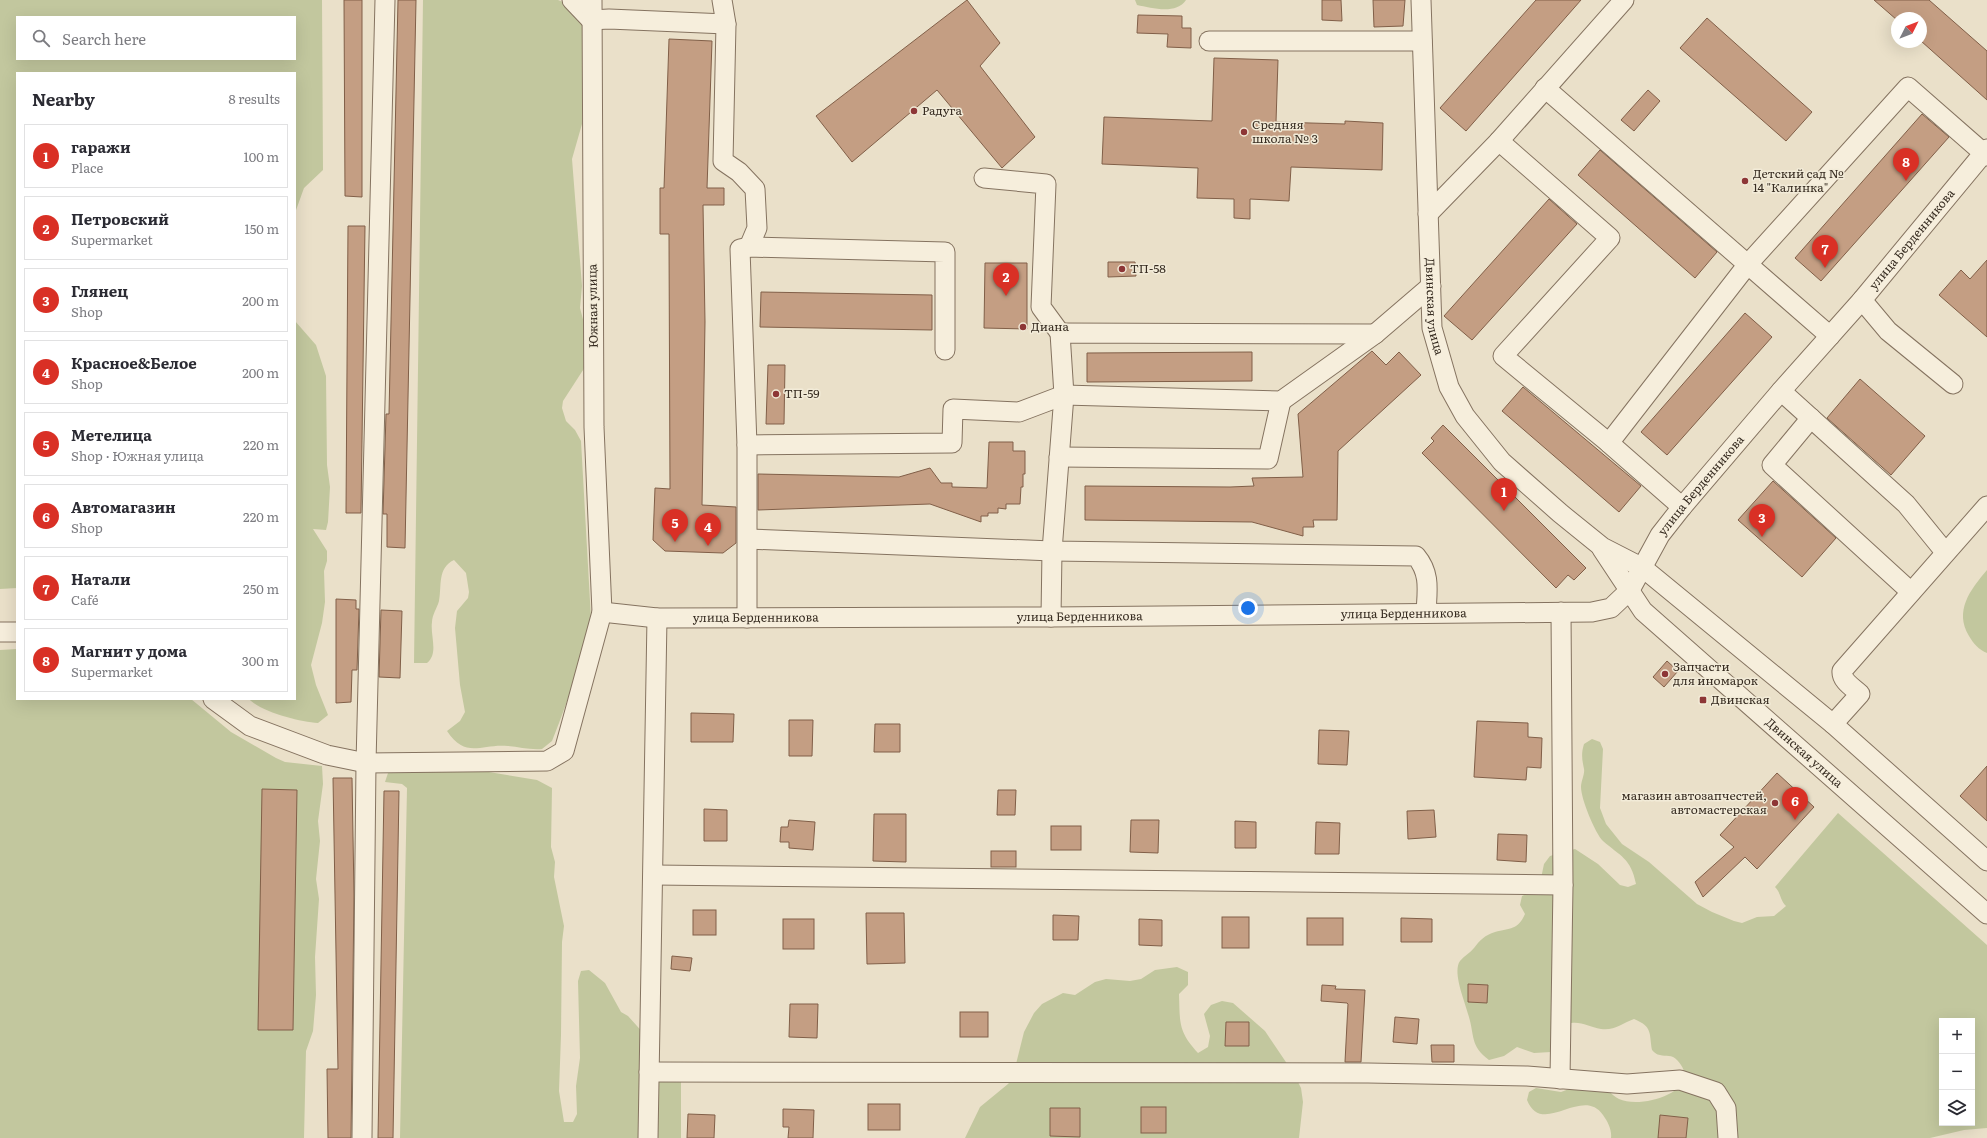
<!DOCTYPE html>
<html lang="en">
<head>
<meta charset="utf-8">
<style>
	body { margin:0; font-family:Literata,serif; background:#f7f7f7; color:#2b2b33 }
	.controls { position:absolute; right:12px; bottom:12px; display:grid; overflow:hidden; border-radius:0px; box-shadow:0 4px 16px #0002 }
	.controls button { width:36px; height:36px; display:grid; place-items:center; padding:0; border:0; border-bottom:1px solid #e1e1e2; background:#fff; color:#2b2b33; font:20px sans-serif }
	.compass { position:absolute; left:1891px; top:12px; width:36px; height:36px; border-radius:50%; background:#fff; box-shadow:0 4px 16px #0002; rotate:48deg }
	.you { position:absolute; left:1248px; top:608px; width:14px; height:14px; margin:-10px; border:3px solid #fff; border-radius:50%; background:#1a73e8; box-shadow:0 0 0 6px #1a73e833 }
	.badge { display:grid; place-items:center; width:26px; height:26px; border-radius:50%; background:#d93025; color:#fff; font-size:13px; font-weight:700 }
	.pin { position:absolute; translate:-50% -33px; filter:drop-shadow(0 1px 2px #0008) }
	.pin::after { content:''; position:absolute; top:21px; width:14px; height:12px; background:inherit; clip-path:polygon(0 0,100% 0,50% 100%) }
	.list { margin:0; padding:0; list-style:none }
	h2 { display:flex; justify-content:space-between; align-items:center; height:52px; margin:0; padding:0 16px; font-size:17px }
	h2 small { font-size:13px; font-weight:400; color:#7c7c81 }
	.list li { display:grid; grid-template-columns:26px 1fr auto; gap:12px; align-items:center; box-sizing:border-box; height:64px; margin:0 8px 8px; padding:0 8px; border:1px solid #e1e1e2; border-radius:0px }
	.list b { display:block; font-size:15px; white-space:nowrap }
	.list p { margin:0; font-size:13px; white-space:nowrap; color:#7c7c81 }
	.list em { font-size:13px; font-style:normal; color:#7c7c81 }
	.icon { flex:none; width:22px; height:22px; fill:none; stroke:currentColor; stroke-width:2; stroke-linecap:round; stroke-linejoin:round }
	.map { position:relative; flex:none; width:1987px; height:1138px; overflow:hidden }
	.search { position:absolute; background:#fff; box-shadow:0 4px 16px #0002; left:16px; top:16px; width:280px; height:44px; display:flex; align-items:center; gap:10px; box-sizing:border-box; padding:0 14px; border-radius:0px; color:#7c7c81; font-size:15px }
	.panel { position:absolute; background:#fff; box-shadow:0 4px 16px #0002; left:16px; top:72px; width:280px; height:628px; border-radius:0px }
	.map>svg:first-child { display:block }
	.green { fill:#c2c79e; fill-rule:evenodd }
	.building { fill:#c49e83; stroke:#815f48 }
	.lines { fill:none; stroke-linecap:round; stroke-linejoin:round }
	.minor-casing { stroke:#857360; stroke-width:21 }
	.minor { stroke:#f6eedc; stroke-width:19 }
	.poi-dot { fill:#8d3636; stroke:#f2ebd8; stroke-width:1.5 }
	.labels { text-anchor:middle; stroke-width:3; stroke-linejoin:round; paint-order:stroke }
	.poi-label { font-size:12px; fill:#372c21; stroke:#f2ebd8; text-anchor:start }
	.street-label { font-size:12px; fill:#372c21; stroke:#f2ebd8 }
</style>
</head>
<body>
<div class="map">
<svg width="1987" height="1138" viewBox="0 0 1987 1138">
	<rect width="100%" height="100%" fill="#eae0c9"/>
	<g class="green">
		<path d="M0,0H322L323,170L304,188L295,213V73H17V588L0,589ZM17,17H295V59H17Z"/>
		<path d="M423,0H558C575,6 581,17 586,33L582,41V124L572,159L582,286L580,308L585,327V367L563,401L562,408L566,421L575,430L581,441L591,619L574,682L559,723L552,741L542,749C530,750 519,747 508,746C482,743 466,760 447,731L460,721L465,712L460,685L455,628L457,611L468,598L469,592L466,573L454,560C437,568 442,586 439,601C437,608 432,615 432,622C430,636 439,653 427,663H414Z"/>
		<path d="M1135,0H1186C1176,15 1152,8 1137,5Z"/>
		<path d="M295,321L316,345L326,376L327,465L330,487L328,522L326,530L313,529L327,551V561L324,571L325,602L322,623L311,665L316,685L328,715L318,723C300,722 261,712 249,699H295Z"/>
		<path d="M1987,570V653C1979,650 1973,643 1969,636C1954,611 1970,590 1987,570Z"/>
		<path d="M17,649V699H191L231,732L276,758L285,762L322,766L323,784L318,821L320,841L316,879L319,899L315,957L316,995L313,1031L306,1051L304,1138H0V650Z"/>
		<path d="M1592,739L1600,742L1603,749L1600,808L1606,824L1622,844L1649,862L1697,904L1712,912L1734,921L1742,923L1757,917L1774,916L1786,906C1780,900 1781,893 1775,887L1838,813L1987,945V1128L1964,1130L1930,1138H1611C1612,1130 1608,1122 1603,1115C1582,1085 1542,1138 1527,1100L1529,1092L1536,1088L1561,1092L1569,1089L1574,1083L1596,1078C1603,1084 1611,1095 1619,1099C1642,1110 1706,1090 1677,1060C1672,1054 1666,1057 1660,1055C1657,1055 1654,1052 1652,1050C1649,1033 1653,1027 1634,1019C1623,1023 1614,1031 1601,1029C1588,1027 1580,1020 1567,1024L1551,1052L1534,1053L1517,1047L1504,1056L1489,1060C1469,1045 1475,1034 1468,1014C1465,1002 1452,972 1460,961C1464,956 1470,953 1474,948C1480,940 1485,935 1495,932C1510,928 1518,930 1525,914L1520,905L1522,896L1539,888L1544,864L1550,856L1575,849L1598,864L1620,885L1628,887L1636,884C1631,858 1620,856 1603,841C1595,833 1581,799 1581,787C1581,781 1585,774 1584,769C1582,759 1581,754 1584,744ZM1942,1021H1972V1123H1942Z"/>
		<path d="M395,769L483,771L537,780L552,788L551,847L555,862L554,877L564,926L562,942L561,1035L559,1091L564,1122H573L577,1114L576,1086L580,1058L578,981L581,971L589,970L605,983L621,1012L628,1016L646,1036L656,1061L673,1080L681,1082V1138H400L407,788L402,784L385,782L388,773Z"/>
		<path d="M1177,967L1188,972V985L1179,994C1180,1023 1178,1031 1198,1053L1208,1047L1210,1036L1204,1014L1211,1005L1222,1001L1233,1003L1265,1031L1294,1074L1301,1088L1303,1102L1299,1138H965L980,1107L1008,1084L1015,1076L1016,1064L1024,1032L1034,1013L1042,1004L1063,993L1075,995L1095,982L1106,979L1130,981L1141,979L1155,970Z"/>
	</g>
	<g class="building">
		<path d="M344,0H362V197L345,196Z"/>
		<path d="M398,0H416L405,548L387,547V514H383L386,414H389Z"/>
		<path d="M967,0L1000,43L980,66L1035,137L1002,168L937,90L852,162L816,116Z"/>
		<path d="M1322,0H1341L1342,21L1322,20Z"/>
		<path d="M1373,0H1405L1403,26L1374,27Z"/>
		<path d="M1536,0H1581L1466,131L1440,108Z"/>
		<path d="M1874,0H1929L1987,51V100L1921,41V18H1897V20Z"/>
		<path d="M1138,15L1182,16V28H1191V48L1167,47L1168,34L1137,33Z"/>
		<path d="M1707,18L1812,112L1786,141L1680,48Z"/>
		<path d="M669,39L712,41L707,188H724V205H703L705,322L702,505L736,507V543L723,553L665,551L653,540L655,488L670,489L669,234H660V188H664Z"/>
		<path d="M1214,58L1278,60L1276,122L1345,124V121L1383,123L1382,170L1291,167L1289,201L1250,199V219L1234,218V199L1197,198L1198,168L1102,164L1104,117L1212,121Z"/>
		<path d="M1648,90L1660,101L1634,131L1621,120Z"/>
		<path d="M1922,114L1949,137L1821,281L1795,258Z"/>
		<path d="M1600,150L1717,252L1695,278L1578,175Z"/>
		<path d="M1549,199L1577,224L1472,340L1444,316Z"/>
		<path d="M348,226H365L361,513H346Z"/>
		<path d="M1987,260V337L1939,295L1961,270L1970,279Z"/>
		<path d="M1108,262H1135L1136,276L1108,277Z"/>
		<path d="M985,263H1027V329L984,328Z"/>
		<path d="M761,292L932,295V330L760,327Z"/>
		<path d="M1745,313L1772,337L1667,455L1641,432Z"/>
		<path d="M1372,351L1386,365L1399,352L1421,375L1338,451L1337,520H1313L1314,527H1303V536L1252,522L1085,520V486L1230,487L1254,486L1252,478L1303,477L1298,414Z"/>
		<path d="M1252,352V381L1087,382V353Z"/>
		<path d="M768,365H785L784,424H766Z"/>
		<path d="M1860,379L1925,436L1891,475L1827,418Z"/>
		<path d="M1523,387L1641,486L1619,512L1502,411Z"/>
		<path d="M1443,425L1586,568L1574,580L1568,575L1556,588L1422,453L1434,441L1431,438Z"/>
		<path d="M989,442H1013V451H1025V474H1023V487H1021L1020,504H1006V509L998,508V513H988V516H981V522L930,504L758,510V474L899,477L930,468L941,483H952V487L987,488Z"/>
		<path d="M1773,481L1836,538L1802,577L1738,520Z"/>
		<path d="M336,599L356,600V609H359L357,670H352L351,702L336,703Z"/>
		<path d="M381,610L402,611L400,678L379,677Z"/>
		<path d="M1667,661L1678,671L1664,687L1653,677Z"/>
		<path d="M691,713L734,714L733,742H691Z"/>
		<path d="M789,720H813L812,756H789Z"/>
		<path d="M1477,721L1528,723V737L1542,738L1541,768L1527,767L1526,780L1474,777Z"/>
		<path d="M875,724H900V752H874Z"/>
		<path d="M1319,730L1349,731L1347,765L1318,764Z"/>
		<path d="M1987,766V821L1960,796Z"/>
		<path d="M1777,773L1814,807L1757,869L1745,857L1703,897L1695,882L1734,847L1720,835Z"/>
		<path d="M333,778H352L354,895L351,1138H328L327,1069H338Z"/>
		<path d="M262,789L297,790L293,1030H258Z"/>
		<path d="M998,790H1016L1015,815H997Z"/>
		<path d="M384,791H399L393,1138H378Z"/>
		<path d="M704,809L727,810V841H704Z"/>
		<path d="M1434,810L1436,837L1408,839L1407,811Z"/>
		<path d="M874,814H906V862L873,861Z"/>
		<path d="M789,820L815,822L813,850L789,848V842H780L781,827H788Z"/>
		<path d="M1131,820H1159L1158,853L1130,852Z"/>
		<path d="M1235,821L1256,822V848H1235Z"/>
		<path d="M1316,822L1340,823L1339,854H1315Z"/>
		<rect x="1051" y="826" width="30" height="24"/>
		<path d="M1498,834L1527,835L1526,862L1497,860Z"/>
		<rect x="991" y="851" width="25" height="16"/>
		<rect x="693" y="910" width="23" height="25"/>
		<path d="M866,913H904L905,963L867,964Z"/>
		<path d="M1053,915L1079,916L1078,940H1053Z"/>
		<rect x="1222" y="917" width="27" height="31"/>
		<rect x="1307" y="918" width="36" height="27"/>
		<path d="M1401,918L1432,919V942H1401Z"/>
		<rect x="783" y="919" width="31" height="30"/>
		<path d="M1139,919L1162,920V946L1139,945Z"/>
		<path d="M672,956L692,958L690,971L671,969Z"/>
		<path d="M1468,984L1488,985L1487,1003L1468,1002Z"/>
		<path d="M1322,985L1336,986L1335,989L1365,990L1361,1062H1345L1348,1004L1347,1003L1321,1001Z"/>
		<path d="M790,1004H818L817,1038L789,1037Z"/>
		<rect x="960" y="1012" width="28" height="25"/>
		<path d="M1395,1017L1419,1019L1417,1044L1393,1042Z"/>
		<path d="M1226,1022H1249V1046H1225Z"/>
		<path d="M1431,1045H1454V1062H1432Z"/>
		<rect x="868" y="1104" width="32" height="26"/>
		<rect x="1141" y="1107" width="25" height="26"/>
		<path d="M1050,1108H1080V1137L1050,1136Z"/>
		<path d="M783,1109L814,1110L813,1138H788L789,1127H783Z"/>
		<path d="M688,1114L715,1115L714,1138H687Z"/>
		<path d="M1660,1115L1688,1118L1686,1138H1658Z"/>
	</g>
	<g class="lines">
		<defs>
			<g id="minor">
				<path d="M572,0L591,20L609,19L726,24"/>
				<path d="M722,0L726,24L723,161L739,172L755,189L757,228L749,247"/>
				<path id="s1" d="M1421,0L1432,328L1449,387L1465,416L1502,462L1560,513L1602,547L1643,568L1833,724L1987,861"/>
				<path d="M1209,41H1422"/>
				<path d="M1545,88L1830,336"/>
				<path d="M1499,141L1610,238L1503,356L1609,443L1682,507"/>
				<path d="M984,178L1046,184L1041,307L1060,333"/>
				<path d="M1428,214L1499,141L1624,0"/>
				<path d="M1862,300L1888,331L1953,384"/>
				<path d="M1781,391L1906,504L1945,552"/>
				<path d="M1811,418L1772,465L1911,592"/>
				<path d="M1609,443L1748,264L1908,87L1987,156"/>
				<path d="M747,445L952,443L953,409L1019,412L1064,395L1281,401L1375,334L1431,286"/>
				<path d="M1059,457L1268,459L1281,401"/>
				<path d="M748,539L1052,551L1416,556C1431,574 1427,591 1426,613"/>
				<path id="s2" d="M1602,549L1643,611L1987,914"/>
				<path id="s3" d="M602,612L657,618L1051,617L1592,612L1611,608L1630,590L1660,535L1682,507L1781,391L1862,300L1987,149"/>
				<path d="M1051,617L1052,551L1064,395L1060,333L1375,334"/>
				<path d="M747,618V445L740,249L749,247L945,252V350"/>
				<path d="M0,632H17"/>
				<path d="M213,699L250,726L327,755L366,763L547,761L564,751L602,612L594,427L592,0"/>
				<path d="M1833,724L1860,694C1854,688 1841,681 1842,671L1987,506"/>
				<path d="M654,875L1563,885"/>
				<path d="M649,1072L1368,1073L1527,1076L1627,1084L1680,1080L1716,1092L1726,1108L1728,1138"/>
				<path d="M1560,1079L1563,885L1561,612"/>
				<path d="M362,1138L366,763L385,0"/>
				<path d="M648,1138L657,618"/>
			</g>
		</defs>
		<use href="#minor" class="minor-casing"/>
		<use href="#minor" class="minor"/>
	</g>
	<g class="poi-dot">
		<circle cx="914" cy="111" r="4"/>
		<circle cx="1244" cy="132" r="4"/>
		<circle cx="1745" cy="181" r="4"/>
		<circle cx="1122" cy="269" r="4"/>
		<circle cx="1023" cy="327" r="4"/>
		<circle cx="776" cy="394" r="4"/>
		<circle cx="1665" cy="674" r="4"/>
		<rect x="1699" y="696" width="8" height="8" rx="2"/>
		<circle cx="1775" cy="803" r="4"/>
	</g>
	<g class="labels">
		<g class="poi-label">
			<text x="922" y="115">Радуга</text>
			<text x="1252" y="129">Средняя<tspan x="1252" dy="14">школа № 3</tspan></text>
			<text x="1753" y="178">Детский сад №<tspan x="1753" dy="14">14 "Калинка"</tspan></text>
			<text x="1130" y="273">ТП-58</text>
			<text x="1031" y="331">Диана</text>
			<text x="784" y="398">ТП-59</text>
			<text x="1673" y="671">Запчасти<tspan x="1673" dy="14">для иномарок</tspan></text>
			<text x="1711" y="704">Двинская</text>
			<text x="1767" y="800" text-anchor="end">магазин автозапчестей,<tspan x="1767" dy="14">автомастерская</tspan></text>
		</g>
		<g class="street-label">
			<text dy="4" stroke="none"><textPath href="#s3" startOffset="1487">улица Берденникова</textPath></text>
			<text transform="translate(593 306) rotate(-91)" y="4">Южная улица</text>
			<text dy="4" stroke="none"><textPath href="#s1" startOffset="307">Двинская улица</textPath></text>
			<text dy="4" stroke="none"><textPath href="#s3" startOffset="1163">улица Берденникова</textPath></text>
			<text dy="4" stroke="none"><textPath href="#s3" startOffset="802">улица Берденникова</textPath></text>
			<text dy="4" stroke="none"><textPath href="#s3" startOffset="478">улица Берденникова</textPath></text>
			<text dy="4" stroke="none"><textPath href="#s3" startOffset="154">улица Берденникова</textPath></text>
			<text dy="4" stroke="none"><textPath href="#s2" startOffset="289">Двинская улица</textPath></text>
		</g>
	</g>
</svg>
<div class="controls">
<button>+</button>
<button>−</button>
<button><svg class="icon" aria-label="layers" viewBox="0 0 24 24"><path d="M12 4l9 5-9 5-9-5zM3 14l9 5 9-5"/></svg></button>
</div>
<svg class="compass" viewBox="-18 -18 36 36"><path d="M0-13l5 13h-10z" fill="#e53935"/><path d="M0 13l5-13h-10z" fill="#7c7c81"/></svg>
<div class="you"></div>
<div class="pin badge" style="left:1504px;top:511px">1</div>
<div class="pin badge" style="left:1006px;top:296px">2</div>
<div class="pin badge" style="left:1762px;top:537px">3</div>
<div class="pin badge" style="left:708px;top:546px">4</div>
<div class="pin badge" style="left:675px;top:542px">5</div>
<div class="pin badge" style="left:1795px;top:820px">6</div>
<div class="pin badge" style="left:1825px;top:268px">7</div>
<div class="pin badge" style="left:1906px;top:181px">8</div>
<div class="search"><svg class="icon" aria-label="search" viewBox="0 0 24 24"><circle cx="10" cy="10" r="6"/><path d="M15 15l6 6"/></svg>Search here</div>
<section class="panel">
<h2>Nearby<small>8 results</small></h2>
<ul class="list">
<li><span class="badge">1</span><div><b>гаражи</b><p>Place</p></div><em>100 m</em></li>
<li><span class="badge">2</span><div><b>Петровский</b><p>Supermarket</p></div><em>150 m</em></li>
<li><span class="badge">3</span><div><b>Глянец</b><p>Shop</p></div><em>200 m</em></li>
<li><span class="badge">4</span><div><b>Красное&amp;Белое</b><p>Shop</p></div><em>200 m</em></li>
<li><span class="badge">5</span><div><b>Метелица</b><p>Shop · Южная улица</p></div><em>220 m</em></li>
<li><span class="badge">6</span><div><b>Автомагазин</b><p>Shop</p></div><em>220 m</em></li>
<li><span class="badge">7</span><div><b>Натали</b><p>Café</p></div><em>250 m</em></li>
<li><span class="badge">8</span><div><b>Магнит у дома</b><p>Supermarket</p></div><em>300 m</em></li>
</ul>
</section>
</div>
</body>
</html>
